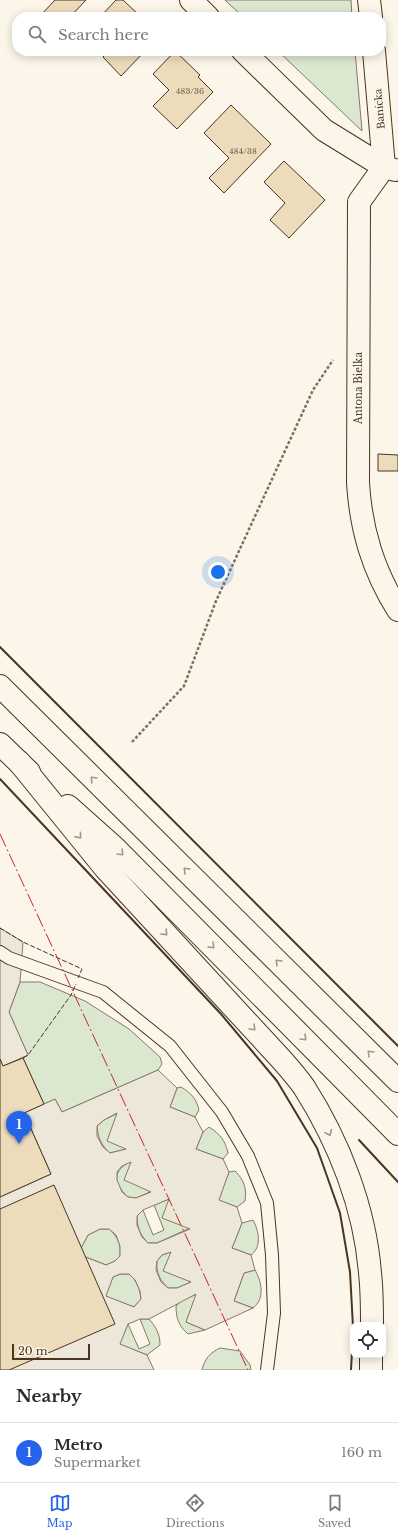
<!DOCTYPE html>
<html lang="en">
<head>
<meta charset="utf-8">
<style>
	body { margin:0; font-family:"Libre Baskerville",serif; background:#f2f2f3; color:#2b2b33 }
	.controls { position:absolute; right:12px; bottom:12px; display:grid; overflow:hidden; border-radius:8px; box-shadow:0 2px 10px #0003 }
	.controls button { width:36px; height:36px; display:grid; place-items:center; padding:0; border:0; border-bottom:1px solid #e1e1e2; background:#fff; color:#2b2b33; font:20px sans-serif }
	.scale { position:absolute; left:12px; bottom:10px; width:78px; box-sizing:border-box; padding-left:4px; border:2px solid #4a3520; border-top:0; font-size:11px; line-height:14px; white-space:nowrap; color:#4a3520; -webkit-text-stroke:3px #fbf6e9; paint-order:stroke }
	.you { position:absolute; left:218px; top:572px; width:14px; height:14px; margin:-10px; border:3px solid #fff; border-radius:50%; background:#1a73e8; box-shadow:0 0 0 6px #1a73e833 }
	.badge { display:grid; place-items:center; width:26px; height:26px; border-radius:50%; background:#2563eb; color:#fff; font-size:13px; font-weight:700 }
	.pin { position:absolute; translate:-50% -33px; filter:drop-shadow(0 1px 2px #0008) }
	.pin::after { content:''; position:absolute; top:21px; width:14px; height:12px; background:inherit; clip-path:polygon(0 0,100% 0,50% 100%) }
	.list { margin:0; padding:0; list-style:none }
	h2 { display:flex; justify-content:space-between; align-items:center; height:52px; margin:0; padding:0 16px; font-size:17px }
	h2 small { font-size:13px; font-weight:400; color:#7c7c81 }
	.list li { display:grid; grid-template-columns:26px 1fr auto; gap:12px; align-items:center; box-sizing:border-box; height:60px; padding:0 16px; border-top:1px solid #e1e1e2 }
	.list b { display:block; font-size:15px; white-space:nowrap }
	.list p { margin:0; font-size:13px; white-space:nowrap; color:#7c7c81 }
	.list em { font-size:13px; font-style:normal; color:#7c7c81 }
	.icon { flex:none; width:22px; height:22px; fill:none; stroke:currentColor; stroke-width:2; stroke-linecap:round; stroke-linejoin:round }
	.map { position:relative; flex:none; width:398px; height:1370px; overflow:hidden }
	.search { position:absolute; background:#fff; box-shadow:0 2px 10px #0003; left:12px; right:12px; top:12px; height:44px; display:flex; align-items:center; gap:10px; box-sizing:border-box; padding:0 14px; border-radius:16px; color:#7c7c81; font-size:15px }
	.sheet { height:112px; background:#fff }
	nav { display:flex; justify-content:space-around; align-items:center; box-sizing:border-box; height:56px; border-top:1px solid #e1e1e2; background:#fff; font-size:11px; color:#7c7c81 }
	nav a { display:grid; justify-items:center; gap:2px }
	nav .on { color:#2563eb }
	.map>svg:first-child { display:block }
	.green { fill:#dce7d0; stroke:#887966 }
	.parking { fill:#ede7d9; stroke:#887966; fill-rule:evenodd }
	.building { fill:#ecdcbc; stroke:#4a3520 }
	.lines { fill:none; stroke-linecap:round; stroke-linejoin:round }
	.lane-casing { stroke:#4a3520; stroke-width:14 }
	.street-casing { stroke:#4a3520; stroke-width:24 }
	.primary-casing { stroke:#4a3520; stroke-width:24 }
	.path { stroke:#7f6f5c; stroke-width:2.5; stroke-dasharray:3 2; stroke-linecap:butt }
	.lane { stroke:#fbf6e9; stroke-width:12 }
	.street { stroke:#fbf6e9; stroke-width:22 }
	.primary { stroke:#fbf6e9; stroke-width:22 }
	.fence { stroke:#4a3520; stroke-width:1; stroke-dasharray:5 2; stroke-linecap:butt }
	.wall { stroke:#4a3520; stroke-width:2 }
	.power { stroke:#c62828; stroke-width:1; stroke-dasharray:14 3 2 3; stroke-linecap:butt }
	.oneway { stroke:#a29684 }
	.labels { text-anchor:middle; stroke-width:3; stroke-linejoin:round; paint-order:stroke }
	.number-label { font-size:8px; fill:#725f47 }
	.street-label { font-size:10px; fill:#4a3520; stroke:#fbf6e9 }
</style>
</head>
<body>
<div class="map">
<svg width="398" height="1370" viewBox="0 0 398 1370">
	<rect width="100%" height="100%" fill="#fbf6e9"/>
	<g class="green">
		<path d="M225,0H351L352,17H243Z"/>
		<path d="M278,51H355L362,131Z"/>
		<path d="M20,982H40L85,1001L129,1029L160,1057L162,1064L158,1070L62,1112L55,1099L44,1104L23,1058L28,1055L9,1012Z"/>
		<path d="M181,1087C191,1093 196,1098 199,1110L195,1117L170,1107L177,1088Z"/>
		<path d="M118,1113L126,1149L110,1153C101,1145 98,1138 97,1126L104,1120Z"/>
		<path d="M209,1127C220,1134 225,1140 228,1153L223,1159L196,1149L203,1132Z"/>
		<path d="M131,1161L152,1191L136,1198L128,1197C113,1183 112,1171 131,1161Z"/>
		<path d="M235,1171C244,1180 247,1188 245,1201L237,1207L218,1200L229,1172Z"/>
		<path d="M169,1199L190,1228L157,1243H148C140,1235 137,1227 137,1216L143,1210L153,1235L164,1230L154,1205Z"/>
		<path d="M253,1220C259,1231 262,1247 251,1255L232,1248L242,1223Z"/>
		<path d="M100,1229H109C118,1237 121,1244 120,1256L115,1261L106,1265L78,1254L88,1235Z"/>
		<path d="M171,1252L191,1282L177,1288H168C160,1280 156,1273 157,1261L162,1255Z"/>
		<path d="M255,1270C262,1282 265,1299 253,1308L234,1301L244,1273Z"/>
		<path d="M120,1274H130C137,1282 140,1289 141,1299L134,1307L105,1296L113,1277Z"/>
		<path d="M197,1294L186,1322L205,1330L188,1334C179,1326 176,1319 176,1306L182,1300Z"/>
		<path d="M140,1319H149C156,1327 160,1334 160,1345L147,1355L119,1344L128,1324L139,1349L150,1344Z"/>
		<path d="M220,1348L240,1351L250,1365L251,1370H202C205,1358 210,1353 220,1348Z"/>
	</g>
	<g class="parking">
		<path d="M0,928L23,942L20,982L9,1012L28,1055L3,1066L0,1059Z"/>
		<path d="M158,1070L177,1088L170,1107L195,1117L203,1132L196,1149L223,1159L229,1172L219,1200L237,1207L242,1223L232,1248L251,1255L255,1270L244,1273L234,1301L253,1308L205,1330L186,1322L196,1294L149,1319H140L128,1324L120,1344L147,1355L154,1370H0V1197L51,1174L24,1113L55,1099L62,1112ZM117,1113L107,1141L126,1149L110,1153L103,1147L97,1136V1126L104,1120ZM131,1162L124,1180L151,1192L136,1198L128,1197L122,1192L117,1180V1172L122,1166ZM169,1199L162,1218L190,1229L157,1243H148L142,1237L137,1225V1216L143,1210ZM100,1229H109L116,1235L120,1246V1256L115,1261L106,1265L78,1254L88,1235ZM171,1252L163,1271L191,1282L177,1288H168L161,1282L156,1270L157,1261L162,1255ZM120,1274H129L135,1280L140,1291L141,1299L134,1307L106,1296L113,1277Z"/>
	</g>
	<g class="building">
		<path d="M55,0H86L70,17H39Z"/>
		<path d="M116,0H123L141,17H100Z"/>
		<path d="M108,51H145L121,76L103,57Z"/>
		<path d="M175,51L200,75L198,77L213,92L177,129L153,106L169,90L153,74Z"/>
		<path d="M231,105L271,144L224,193L209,178L229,158L204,133Z"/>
		<path d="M284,161L325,200L289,238L270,220L285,203L264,182Z"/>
		<path d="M378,454L398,455V471H378Z"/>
		<path d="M23,1058L44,1104L24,1113L51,1174L0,1197V1059L3,1066Z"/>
		<path d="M54,1185L115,1324L9,1370H0V1209Z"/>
	</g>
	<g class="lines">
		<defs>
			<path id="lane" d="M0,952L9,958L103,992L170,1046L222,1112L248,1156L267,1203L272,1255L274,1313L267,1370"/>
			<g id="street">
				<path d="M191,0L208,17"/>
				<path d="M369,0L371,17"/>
				<path d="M243,51L324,130L384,167L395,170"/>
				<path d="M374,51L384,167L359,202L358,483C361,530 373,570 398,610"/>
			</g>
			<g id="primary">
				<path d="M0,686L398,1081"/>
				<path d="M0,744L29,772"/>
				<path d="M19,762L105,868L281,1059C289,1068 297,1077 304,1087C339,1142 365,1208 370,1273C372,1290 372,1308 372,1325"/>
				<path d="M68,806L115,848L398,1134"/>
				<path d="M371,1370V1355"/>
			</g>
		</defs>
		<use href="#lane" class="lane-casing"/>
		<use href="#street" class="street-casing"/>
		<use href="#primary" class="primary-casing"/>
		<path class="path" d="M132,742L184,686L216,601L313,390L333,360"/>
		<use href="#lane" class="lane"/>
		<use href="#street" class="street"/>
		<use href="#primary" class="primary"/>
		<g class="fence">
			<path d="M0,928L23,942L82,969L78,978"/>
			<path d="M23,1058L28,1055L71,995L76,984"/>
		</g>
		<g class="wall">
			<path d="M0,647L398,1046"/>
			<path d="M0,779L221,1014L277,1081L317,1148L340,1213L350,1272L353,1327"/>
			<path d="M359,1140L398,1182"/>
			<path d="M351,1370L353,1332"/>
		</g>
		<path class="power" d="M0,834L248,1370"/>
	</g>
	<defs><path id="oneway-chevron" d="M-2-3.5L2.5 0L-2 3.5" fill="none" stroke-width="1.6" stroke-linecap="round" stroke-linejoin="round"/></defs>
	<g class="oneway">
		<use href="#oneway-chevron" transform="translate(93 779) rotate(-135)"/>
		<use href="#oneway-chevron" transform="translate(79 836) rotate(51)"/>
		<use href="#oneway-chevron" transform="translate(121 853) rotate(45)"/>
		<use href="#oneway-chevron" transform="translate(186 870) rotate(-135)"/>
		<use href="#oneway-chevron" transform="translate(165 933) rotate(47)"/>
		<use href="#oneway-chevron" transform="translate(212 946) rotate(45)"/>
		<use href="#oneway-chevron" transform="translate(278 962) rotate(-135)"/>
		<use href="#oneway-chevron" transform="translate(253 1028) rotate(47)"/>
		<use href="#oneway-chevron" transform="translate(304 1038) rotate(45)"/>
		<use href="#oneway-chevron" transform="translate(370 1053) rotate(-135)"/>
		<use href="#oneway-chevron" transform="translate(329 1133) rotate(66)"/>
	</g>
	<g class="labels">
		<g class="number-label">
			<text x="190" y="94">483/36</text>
			<text x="243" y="154">484/38</text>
		</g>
		<g class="street-label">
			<text transform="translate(379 109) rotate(-95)" y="4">Banícka</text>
			<text transform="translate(358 388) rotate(-90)" y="4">Antona Bielka</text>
		</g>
	</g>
</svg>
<div class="controls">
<button><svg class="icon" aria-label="locate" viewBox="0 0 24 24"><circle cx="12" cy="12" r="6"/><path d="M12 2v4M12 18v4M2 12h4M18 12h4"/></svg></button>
</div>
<div class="scale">20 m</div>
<div class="you"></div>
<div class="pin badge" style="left:19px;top:1144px">1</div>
<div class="search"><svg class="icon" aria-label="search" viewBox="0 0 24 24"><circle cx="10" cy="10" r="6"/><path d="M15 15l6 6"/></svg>Search here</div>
</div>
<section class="sheet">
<h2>Nearby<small></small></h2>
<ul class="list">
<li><span class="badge">1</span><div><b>Metro</b><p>Supermarket</p></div><em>160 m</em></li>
</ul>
</section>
<nav>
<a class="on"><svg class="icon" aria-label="map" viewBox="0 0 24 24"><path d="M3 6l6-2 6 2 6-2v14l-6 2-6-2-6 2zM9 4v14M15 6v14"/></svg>Map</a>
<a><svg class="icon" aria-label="directions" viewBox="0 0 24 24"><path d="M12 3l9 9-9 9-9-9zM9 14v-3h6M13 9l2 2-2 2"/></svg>Directions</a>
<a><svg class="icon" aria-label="saved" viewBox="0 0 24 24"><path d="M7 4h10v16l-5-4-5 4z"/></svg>Saved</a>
</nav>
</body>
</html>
